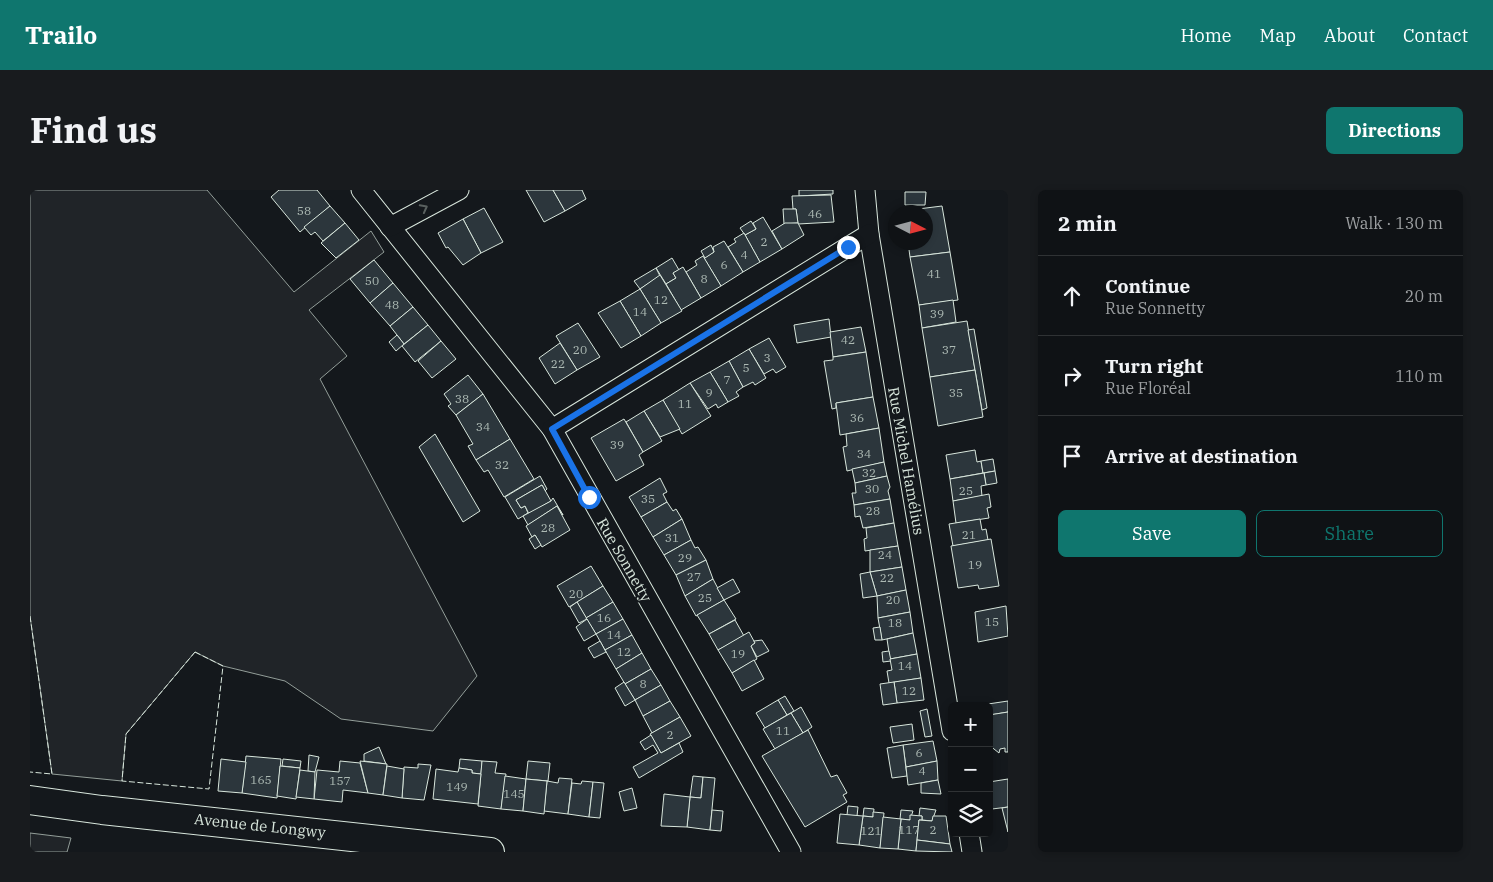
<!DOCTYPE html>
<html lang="en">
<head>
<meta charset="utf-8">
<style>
	body { margin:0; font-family:"IBM Plex Serif",serif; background:#181b1e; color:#f1f3f6 }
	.controls { position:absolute; right:15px; bottom:15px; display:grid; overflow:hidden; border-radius:8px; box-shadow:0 2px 8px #0003 }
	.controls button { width:45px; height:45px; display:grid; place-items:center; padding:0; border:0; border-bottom:1px solid #2f3234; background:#0f1215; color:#f1f3f6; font:25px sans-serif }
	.compass { position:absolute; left:858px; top:15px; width:45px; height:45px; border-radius:50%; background:#0f1215; box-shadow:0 2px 8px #0003; rotate:96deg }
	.stop { position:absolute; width:15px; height:15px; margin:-11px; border:4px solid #1a73e8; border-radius:50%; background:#fff }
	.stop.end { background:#1a73e8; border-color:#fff; box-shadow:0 1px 5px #0008 }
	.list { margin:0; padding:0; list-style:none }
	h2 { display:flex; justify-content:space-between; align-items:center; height:65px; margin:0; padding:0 20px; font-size:21px }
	h2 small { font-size:16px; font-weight:400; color:#9b9ea0 }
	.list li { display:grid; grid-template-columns:32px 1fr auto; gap:15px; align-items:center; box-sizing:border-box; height:80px; padding:0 20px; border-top:1px solid #2f3234 }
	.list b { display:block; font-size:19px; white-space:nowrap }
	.list p { margin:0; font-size:16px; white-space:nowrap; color:#9b9ea0 }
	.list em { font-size:16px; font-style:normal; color:#9b9ea0 }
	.actions { display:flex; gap:10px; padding:15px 20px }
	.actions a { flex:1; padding:11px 0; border:1px solid #0f766e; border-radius:8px; text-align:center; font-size:18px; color:#0f766e }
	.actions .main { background:#0f766e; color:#fff }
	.icon { flex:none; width:28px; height:28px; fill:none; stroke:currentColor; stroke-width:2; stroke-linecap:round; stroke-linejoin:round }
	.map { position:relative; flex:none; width:978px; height:662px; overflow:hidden; border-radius:8px }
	header { display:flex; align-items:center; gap:30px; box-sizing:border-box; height:70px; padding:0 25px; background:#0f766e; color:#fff }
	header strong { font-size:24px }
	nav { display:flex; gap:28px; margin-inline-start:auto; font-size:18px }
	.intro { display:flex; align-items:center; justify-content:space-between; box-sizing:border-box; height:120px; padding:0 30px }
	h1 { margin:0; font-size:35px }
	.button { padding:12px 22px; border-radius:8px; background:#0f766e; color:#fff; font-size:18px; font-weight:700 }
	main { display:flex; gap:30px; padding:0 30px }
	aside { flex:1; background:#0f1215; border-radius:8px; box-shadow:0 2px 8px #0003 }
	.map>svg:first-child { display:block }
	.green { fill:#202428; stroke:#939e99 }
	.building { fill:#2c363c; stroke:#d8e6dc }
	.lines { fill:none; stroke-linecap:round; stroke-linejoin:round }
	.minor-casing { stroke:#d8e6dc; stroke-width:21 }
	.primary-casing { stroke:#d8e6dc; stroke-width:30 }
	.minor { stroke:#14181c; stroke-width:19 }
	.primary { stroke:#14181c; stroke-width:28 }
	.fence { stroke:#d8e6dc; stroke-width:1; stroke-dasharray:6 2.5; stroke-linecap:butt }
	.oneway { stroke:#59605f }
	.route { stroke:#1a73e8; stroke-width:6 }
	.labels { text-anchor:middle; stroke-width:4; stroke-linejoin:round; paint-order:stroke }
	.number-label { font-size:12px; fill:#adbab4 }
	.street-label { font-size:15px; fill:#d8e6dc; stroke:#14181c }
</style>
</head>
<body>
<header>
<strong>Trailo</strong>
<nav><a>Home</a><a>Map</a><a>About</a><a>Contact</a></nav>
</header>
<div class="intro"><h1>Find us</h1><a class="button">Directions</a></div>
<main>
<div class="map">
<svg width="978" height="662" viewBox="0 0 978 662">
	<rect width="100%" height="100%" fill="#14181c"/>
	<g class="green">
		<path d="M0,0H177L264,102L341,41L354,62L279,120L317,166L290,189L447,486L403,541L311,529L255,491L193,476L165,462L96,544L92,591L22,584L0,426Z"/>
		<path d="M0,643L41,648L37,662H0Z"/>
	</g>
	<g class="building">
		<path d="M249,0H287L300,16L270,42L241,7Z"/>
		<path d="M496,0H523L535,21L514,32Z"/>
		<path d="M523,0H552L556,9L535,21Z"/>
		<path d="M769,0H803V4L769,6Z"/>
		<path d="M875,2H896L895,15H875Z"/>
		<path d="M801,5L804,32L768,34L766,19H763L762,6Z"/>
		<path d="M300,16L315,33L293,51L285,42L281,45L274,37Z"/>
		<path d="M912,16L920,62L880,67L878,52H896V22L872,21Z"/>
		<path d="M454,18L473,52L451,63L433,29Z"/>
		<path d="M753,19H766L768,33L754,34Z"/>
		<path d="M733,27L752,59L730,72L715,45L726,39L723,33Z"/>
		<path d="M433,29L451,63L433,75L418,57L416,58L408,43Z"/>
		<path d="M721,31L726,39L715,45L710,38Z"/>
		<path d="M315,33L329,50L306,68L291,53Z"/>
		<path d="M755,33H768L774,45L752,59L742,41Z"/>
		<path d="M714,43L730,72L713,82L698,57L706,52L704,49Z"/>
		<path d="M694,51L713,82L691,96L674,68L684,62L683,57Z"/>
		<path d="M681,55L684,62L675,68L671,61Z"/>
		<path d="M920,62L928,110L889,115L880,67Z"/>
		<path d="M673,66L691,96L671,108L656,82L667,75L665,71Z"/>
		<path d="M642,68L649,80L643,83L646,88L636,94L626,78Z"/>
		<path d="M344,70L363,93L340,113L320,89Z"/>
		<path d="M653,77L671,108L651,120L636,94L646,88L643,83Z"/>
		<path d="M626,78L630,86L610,99L604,91Z"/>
		<path d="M630,85L652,121L631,133L610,99Z"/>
		<path d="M363,93L383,117L360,136L340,113Z"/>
		<path d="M610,99L631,133L611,146L590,111Z"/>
		<path d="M923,110L926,132L892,138L889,115Z"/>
		<path d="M590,111L611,146L591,158L568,123Z"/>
		<path d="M383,117L398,135L374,154L360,136Z"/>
		<path d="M799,129L801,147L767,153L764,135Z"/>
		<path d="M937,131L945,180L900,187L892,138Z"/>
		<path d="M548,133L570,167L547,180L526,146Z"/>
		<path d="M398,135L411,151L385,172L372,156Z"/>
		<path d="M831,137L836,162L803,167L800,142Z"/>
		<path d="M944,139L957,218L952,220L938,140Z"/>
		<path d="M367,145L374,154L366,161L359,152Z"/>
		<path d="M739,148L756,177L746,183L743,179L734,184L719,159Z"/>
		<path d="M411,151L426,169L402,188L388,171Z"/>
		<path d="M530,153L547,180L525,194L509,168Z"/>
		<path d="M719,159L736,188L725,195L723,192L713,197L699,171Z"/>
		<path d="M836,162L843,207L806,213V218L802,219L794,171L803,170V167Z"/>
		<path d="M699,171L713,197L706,202L709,206L698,212L680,182Z"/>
		<path d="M945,180L953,227L908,236L900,187Z"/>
		<path d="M680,182L698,212L688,218L686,214L678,219L660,193Z"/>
		<path d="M438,185L453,204L426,225L418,216L421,214L414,204Z"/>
		<path d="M660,193L681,226L652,244L633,210Z"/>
		<path d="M453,204L480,249L446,270L438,256L443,254L426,225Z"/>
		<path d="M843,207L849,238L810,245L806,213Z"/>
		<path d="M633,210L650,239L630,247L614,221Z"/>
		<path d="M614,221L632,251L613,262L596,232Z"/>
		<path d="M594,229L613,262L609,265L614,275L586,291L561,248Z"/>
		<path d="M849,238L854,272L817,281L813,257L817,256L816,244Z"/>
		<path d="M405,244L450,321L433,332L389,257Z"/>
		<path d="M480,249L504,289L474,307L458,280L454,282L446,270Z"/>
		<path d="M945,260L947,272L951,271L953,283L920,289L916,265Z"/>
		<path d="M963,269L965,281L953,283L951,271Z"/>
		<path d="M854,272L857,286L825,293L822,279Z"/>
		<path d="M965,281L967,293L956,295L954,283Z"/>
		<path d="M954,283L956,295L951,296L952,306L923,311L920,289Z"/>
		<path d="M510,286L517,299L515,301L512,295L486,310L491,318L495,316L498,323L488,329L475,307Z"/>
		<path d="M857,286L860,297L858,301L860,309L824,315L822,303H826L825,293Z"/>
		<path d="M630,288L637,302L633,304L637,312L611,327L599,307Z"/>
		<path d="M512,295L521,311L499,324L495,316L491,318L486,310Z"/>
		<path d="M959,304L961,317L957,318L959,328L926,333L923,311Z"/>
		<path d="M523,308L533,325L527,316L498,335L493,326L521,311Z"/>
		<path d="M860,309L864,333L833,338L830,326L825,327L824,315Z"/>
		<path d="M637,312L643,321L646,319L652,329L623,347L611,327Z"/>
		<path d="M527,316L540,340L512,357L505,345L502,347L496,336Z"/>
		<path d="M652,329L661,350L634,365L623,347Z"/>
		<path d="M950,329L952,340L956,339L958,350L923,356L919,334Z"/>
		<path d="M864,333L868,356L835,361L834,349L837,348L836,338Z"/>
		<path d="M505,345L511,355L505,359L499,349Z"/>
		<path d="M961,349L969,396L949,399L948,395L928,398L921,356Z"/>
		<path d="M661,350L665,358L668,357L676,370L646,385L634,365Z"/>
		<path d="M868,356L872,377L840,382V360Z"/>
		<path d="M676,370L683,389L655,406L646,385Z"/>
		<path d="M561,376L573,396L539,417L527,396Z"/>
		<path d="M872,377L876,400L847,406L840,382Z"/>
		<path d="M840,382L847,406L833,408L830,384Z"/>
		<path d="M683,389L694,410L666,426L655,406Z"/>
		<path d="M703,389L710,402L694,410L687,398Z"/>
		<path d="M573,396L583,412L556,428L547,412Z"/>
		<path d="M876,400L880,422L848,428L847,406Z"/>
		<path d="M694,410L706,429L679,444L667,425Z"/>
		<path d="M547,412L557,429L549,433L540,417Z"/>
		<path d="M583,412L593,429L566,444L556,428Z"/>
		<path d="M976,416L978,446L948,452L945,422Z"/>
		<path d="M880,422L883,443L852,450L848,428Z"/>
		<path d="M557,429L566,444L554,451L546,437Z"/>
		<path d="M593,429L602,445L575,460L566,444Z"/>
		<path d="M705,430L714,446L688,460L679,444Z"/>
		<path d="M850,437L852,450H845L843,438Z"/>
		<path d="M719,442L725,453L721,456L727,469L702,483L688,460Z"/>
		<path d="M883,443L887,464L860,469L857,449Z"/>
		<path d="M602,445L612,463L586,479L575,460Z"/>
		<path d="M732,450L739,461L727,467L721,456L725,453L724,451Z"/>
		<path d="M570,451L576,462L564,468L558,458Z"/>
		<path d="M859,461L861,471L853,472L852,462Z"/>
		<path d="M612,463L621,479L595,494L586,479Z"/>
		<path d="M887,464L891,488L859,493L857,481L862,480L860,469Z"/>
		<path d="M724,470L734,489L712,501L702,483Z"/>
		<path d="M621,479L631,495L605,510L595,494Z"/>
		<path d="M891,488L894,510L867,513L864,492Z"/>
		<path d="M594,492L605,510L595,516L585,498Z"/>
		<path d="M864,492L867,513L853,515L850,494Z"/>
		<path d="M631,495L640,511L613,526L605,510Z"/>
		<path d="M755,506L764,521L757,525L748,510Z"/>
		<path d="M748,510L757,525L735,538L726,523Z"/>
		<path d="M640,511L650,527L622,543L613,526Z"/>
		<path d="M978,511V522L960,525L958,514Z"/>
		<path d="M771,517L782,537L773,543L761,523Z"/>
		<path d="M897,519L902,546L895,547L890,521Z"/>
		<path d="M978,522V562H975V558L970,559L969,563L959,555V525Z"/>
		<path d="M761,523L773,543L745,559L733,539Z"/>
		<path d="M650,527L661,546L631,563L620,544Z"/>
		<path d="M882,534L884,550L863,553L860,537Z"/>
		<path d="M778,540L801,587L807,585L817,603L813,605L817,612L775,637L732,566Z"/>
		<path d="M621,545L631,563L649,553L653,562L609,588L603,577L628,563L623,555L615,560L610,552Z"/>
		<path d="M903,551L907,571L876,577L873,555Z"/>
		<path d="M873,555L877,586L862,588L857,558Z"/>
		<path d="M349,557L356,574L334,571V564Z"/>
		<path d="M279,565L289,567L285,582L278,581Z"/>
		<path d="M216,566L251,569L247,608L212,603Z"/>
		<path d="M191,569L216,572L212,603L188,601Z"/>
		<path d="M253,569L271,571L270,578L252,576Z"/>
		<path d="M430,569L452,571L451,584L442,583V580L429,578Z"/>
		<path d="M310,571L330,573L338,603L313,600L312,612L284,609L287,580L309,582Z"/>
		<path d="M330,571L357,574L353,605L338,603Z"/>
		<path d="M452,571L467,572L465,583L476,584L471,619L448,616Z"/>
		<path d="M498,571L520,573L518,591L496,589Z"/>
		<path d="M907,571L908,590L878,595L876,577Z"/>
		<path d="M388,574L401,575L394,610L372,608L374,577L388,578Z"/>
		<path d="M250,576L270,578L266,609L247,606Z"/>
		<path d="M357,576L374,579L372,608L353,605Z"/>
		<path d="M429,578L442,580V583L451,584L448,614L403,609L406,579L428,582Z"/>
		<path d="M270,580L285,582L284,609L266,607Z"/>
		<path d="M475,586L496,589L493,621L471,619Z"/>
		<path d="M663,586L673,587L671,608L660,607Z"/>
		<path d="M673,587L685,588L680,640L657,637L660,607L671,608Z"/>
		<path d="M529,588L542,589L538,624L514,621L517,591L528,593Z"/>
		<path d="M496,589L517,591L514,624L493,621Z"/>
		<path d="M978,589V617L962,619L959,592Z"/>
		<path d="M908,590L911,604L891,603V593Z"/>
		<path d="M552,591L563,592L559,627L538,624L542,593L551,594Z"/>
		<path d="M563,592L574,593L570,628L559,627Z"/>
		<path d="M602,598L607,618L594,621L589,602Z"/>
		<path d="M634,604L660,607L657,637L631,636Z"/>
		<path d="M818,616L828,617L827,626L817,625Z"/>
		<path d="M978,617V642L972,618Z"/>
		<path d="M834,618L844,619L843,627L833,626Z"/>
		<path d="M890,618L906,620L902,631L892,630V626H889Z"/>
		<path d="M682,620L693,621L691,641L680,640Z"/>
		<path d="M871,620L883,621L880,630L870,629Z"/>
		<path d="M843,622L854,623L850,658L829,655L833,626L843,627Z"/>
		<path d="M810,624L833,626L829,655L807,653Z"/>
		<path d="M880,625L892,626V630H889L886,661L868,659L871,629L880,630Z"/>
		<path d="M903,626H916L920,654L887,650L889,630L902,631Z"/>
		<path d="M853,627L871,629L868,659L850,658Z"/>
		<path d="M887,650L920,654L922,662L886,661Z"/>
	</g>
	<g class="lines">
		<defs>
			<g id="minor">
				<path d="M331,0L522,239L761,662"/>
				<path d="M835,0L839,44L922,541"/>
				<path d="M360,37L429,0"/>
				<path d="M522,239L839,44"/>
				<path d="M939,643L942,662"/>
			</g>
			<path id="primary" d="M0,610L72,620L460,662"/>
		</defs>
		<use href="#minor" class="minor-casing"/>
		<use href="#primary" class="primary-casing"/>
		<use href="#minor" class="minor"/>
		<use href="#primary" class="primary"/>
		<g class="fence">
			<path d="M0,426L22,584L0,582"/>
			<path d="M165,462L193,476L179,599L92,591L96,544Z"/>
		</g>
	</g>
	<defs><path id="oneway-chevron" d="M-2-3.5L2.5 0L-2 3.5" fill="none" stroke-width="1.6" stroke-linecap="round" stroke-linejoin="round" transform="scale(1.25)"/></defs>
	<use class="oneway" href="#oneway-chevron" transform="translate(394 18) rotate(-28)"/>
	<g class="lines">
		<path class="route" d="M559,307L522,239L818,57"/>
	</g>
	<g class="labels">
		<g class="number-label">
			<text x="274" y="25">58</text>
			<text x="785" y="28">46</text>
			<text x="734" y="56">2</text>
			<text x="714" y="69">4</text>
			<text x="694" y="79">6</text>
			<text x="904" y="88">41</text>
			<text x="674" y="93">8</text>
			<text x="342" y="95">50</text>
			<text x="631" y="114">12</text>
			<text x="362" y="119">48</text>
			<text x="610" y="126">14</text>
			<text x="907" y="128">39</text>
			<text x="818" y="154">42</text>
			<text x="550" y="164">20</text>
			<text x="919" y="164">37</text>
			<text x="737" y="172">3</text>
			<text x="528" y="178">22</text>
			<text x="716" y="182">5</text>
			<text x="697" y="194">7</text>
			<text x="679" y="207">9</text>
			<text x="926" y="207">35</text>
			<text x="432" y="213">38</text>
			<text x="655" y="218">11</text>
			<text x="827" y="232">36</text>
			<text x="453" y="241">34</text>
			<text x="587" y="259">39</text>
			<text x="834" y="268">34</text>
			<text x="472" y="279">32</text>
			<text x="839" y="287">32</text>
			<text x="842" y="303">30</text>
			<text x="936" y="305">25</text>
			<text x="618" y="313">35</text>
			<text x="843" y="325">28</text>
			<text x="518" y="342">28</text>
			<text x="939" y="349">21</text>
			<text x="642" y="352">31</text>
			<text x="855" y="369">24</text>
			<text x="655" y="372">29</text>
			<text x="945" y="379">19</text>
			<text x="664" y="391">27</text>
			<text x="857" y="392">22</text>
			<text x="546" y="408">20</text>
			<text x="675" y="412">25</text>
			<text x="863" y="414">20</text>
			<text x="574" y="432">16</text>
			<text x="962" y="436">15</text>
			<text x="865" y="437">18</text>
			<text x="584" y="449">14</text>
			<text x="594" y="466">12</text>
			<text x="708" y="468">19</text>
			<text x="875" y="480">14</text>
			<text x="613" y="498">8</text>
			<text x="879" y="505">12</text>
			<text x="753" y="545">11</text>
			<text x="640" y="549">2</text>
			<text x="889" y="567">6</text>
			<text x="892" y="585">4</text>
			<text x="231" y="594">165</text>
			<text x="310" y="595">157</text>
			<text x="427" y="601">149</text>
			<text x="484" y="608">145</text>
			<text x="879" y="644">117</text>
			<text x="903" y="644">2</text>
			<text x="841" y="645">121</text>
		</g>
		<g class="street-label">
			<text transform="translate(876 271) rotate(80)" y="5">Rue Michel Hamélius</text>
			<text transform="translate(594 370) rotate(60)" y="5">Rue Sonnetty</text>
			<text transform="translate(230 636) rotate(6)" y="5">Avenue de Longwy</text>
		</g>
	</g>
</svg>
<div class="controls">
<button>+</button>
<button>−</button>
<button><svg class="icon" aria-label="layers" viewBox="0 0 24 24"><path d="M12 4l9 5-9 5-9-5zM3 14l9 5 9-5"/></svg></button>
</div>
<svg class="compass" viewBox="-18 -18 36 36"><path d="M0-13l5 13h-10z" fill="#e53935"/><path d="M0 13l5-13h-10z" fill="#9b9ea0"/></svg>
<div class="stop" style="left:559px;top:307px"></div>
<div class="stop end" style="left:818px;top:57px"></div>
</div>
<aside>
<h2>2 min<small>Walk · 130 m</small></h2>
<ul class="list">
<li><svg class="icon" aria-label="ahead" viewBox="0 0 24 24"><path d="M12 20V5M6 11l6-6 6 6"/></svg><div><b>Continue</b><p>Rue Sonnetty</p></div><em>20 m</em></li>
<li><svg class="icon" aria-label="right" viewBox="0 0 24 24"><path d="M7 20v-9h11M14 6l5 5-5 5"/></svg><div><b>Turn right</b><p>Rue Floréal</p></div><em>110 m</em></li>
<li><svg class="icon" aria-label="arrive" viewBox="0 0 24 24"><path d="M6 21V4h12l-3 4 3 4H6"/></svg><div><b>Arrive at destination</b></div></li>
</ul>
<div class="actions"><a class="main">Save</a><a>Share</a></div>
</aside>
</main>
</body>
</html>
